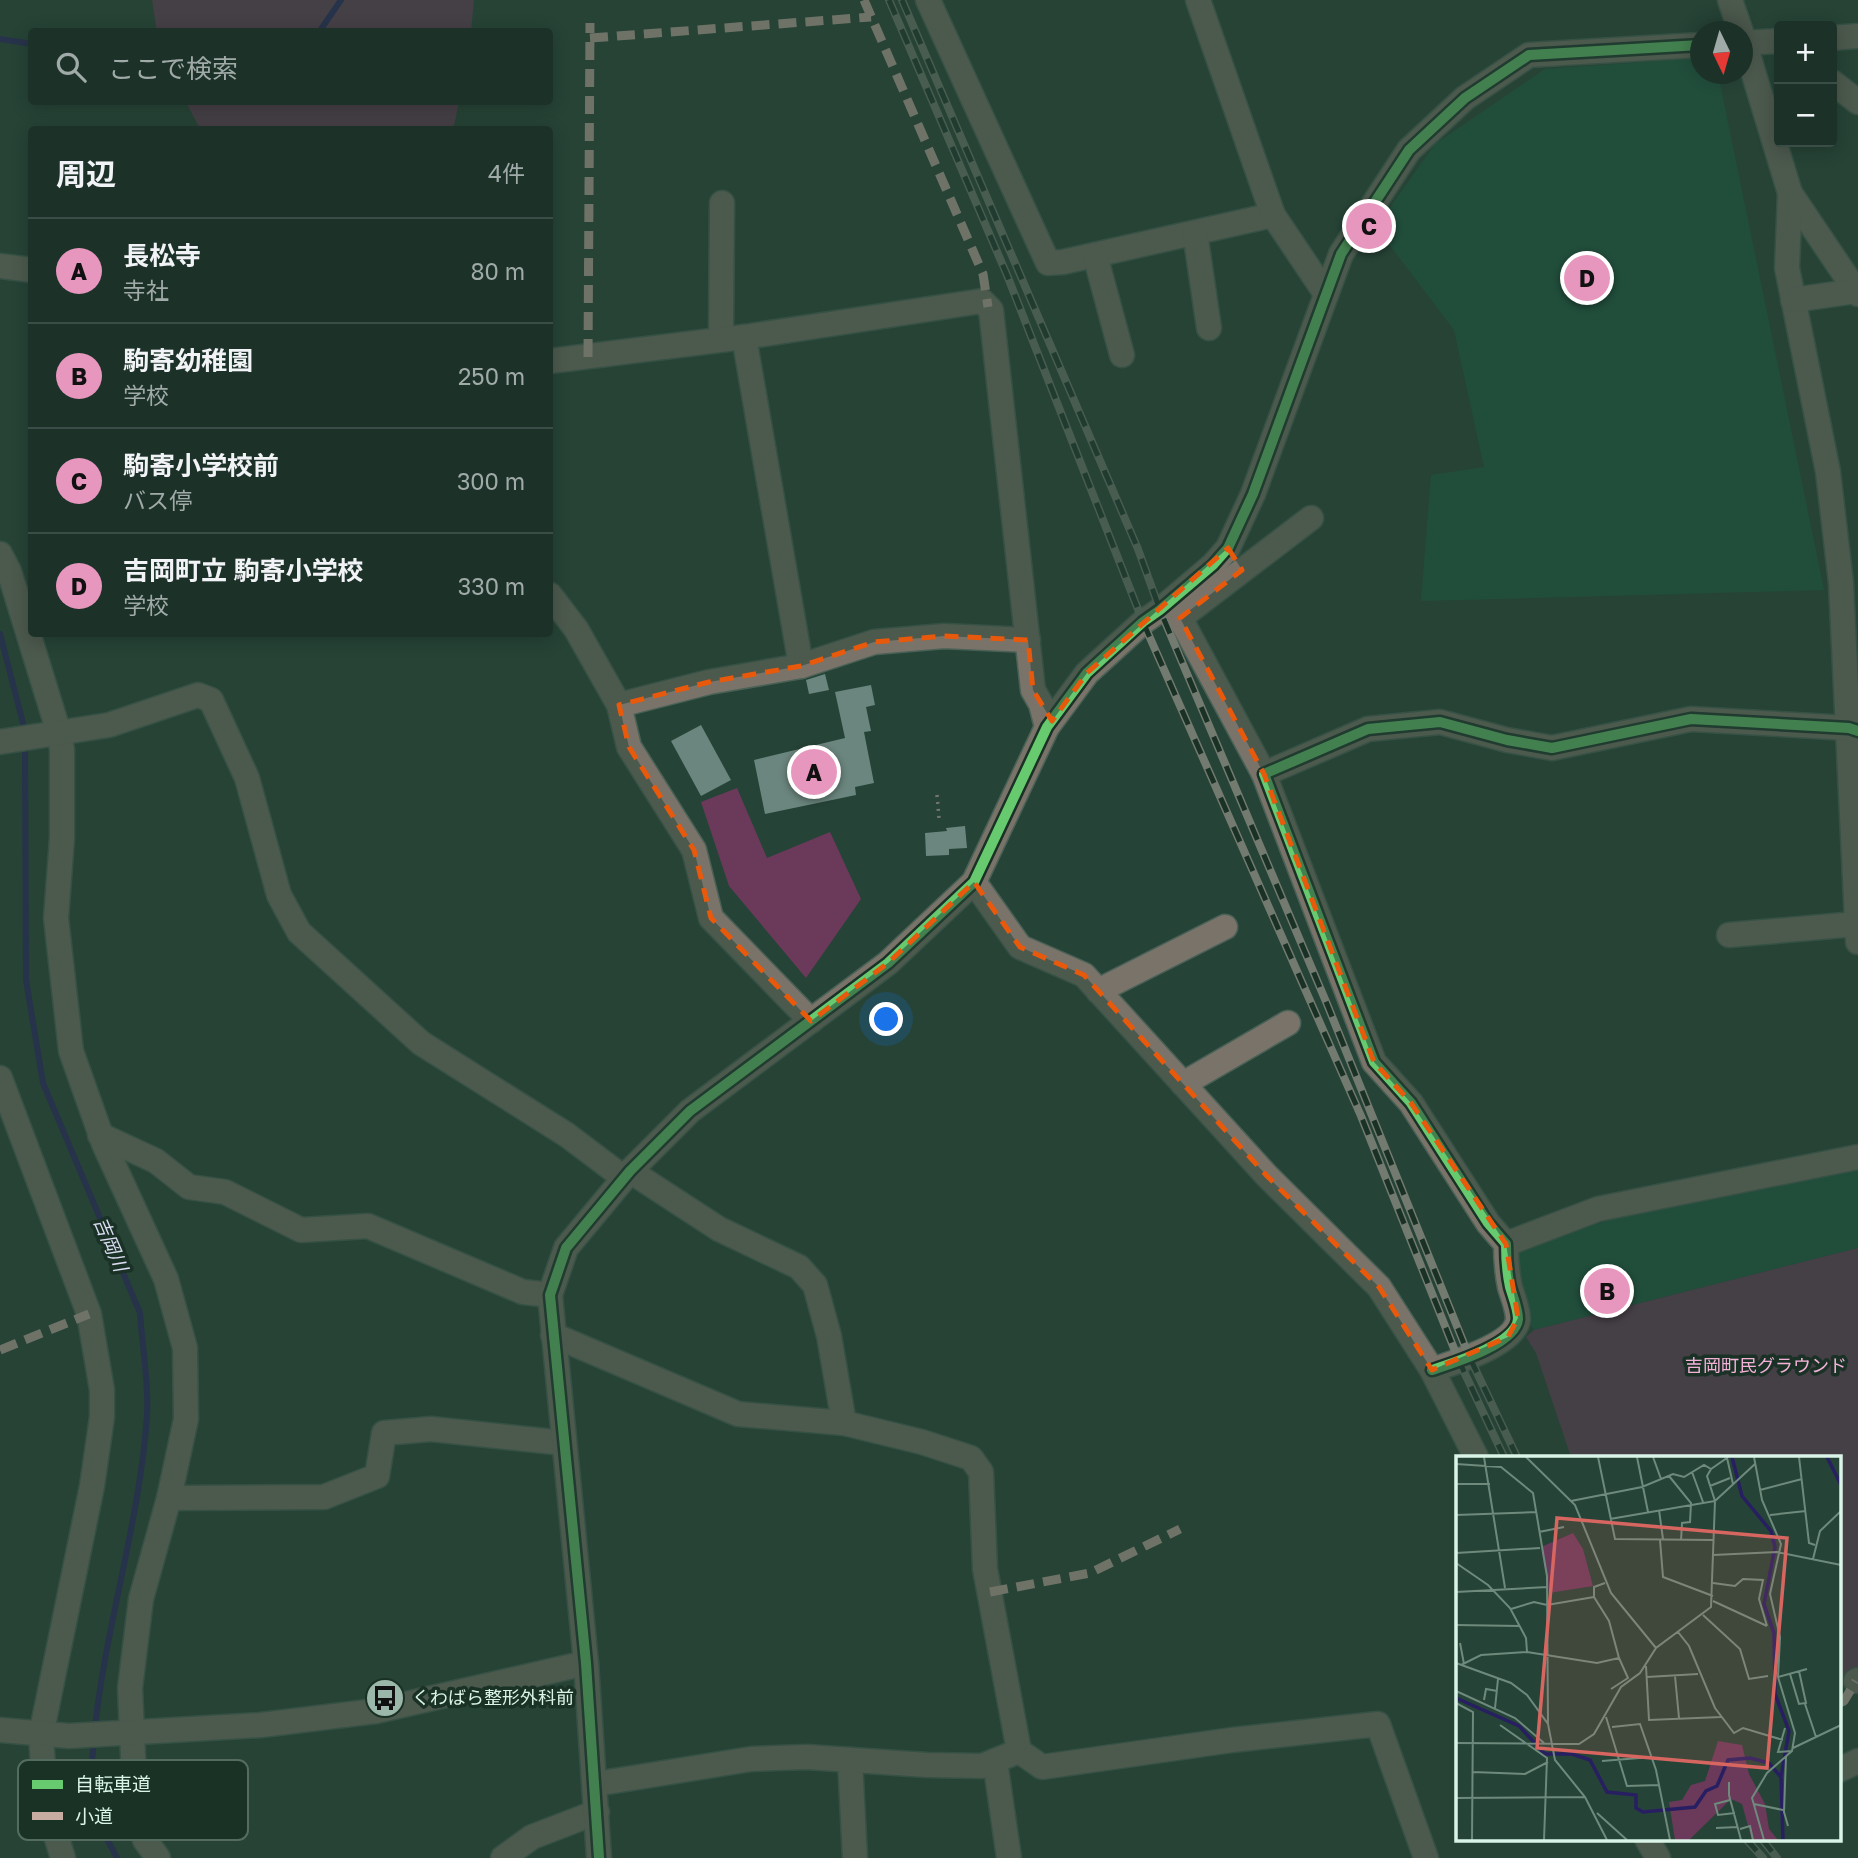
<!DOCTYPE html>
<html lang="ja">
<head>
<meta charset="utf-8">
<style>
	body { margin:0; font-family:"Golos Text","Noto Sans JP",sans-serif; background:#253a31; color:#f1f3f6 }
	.controls { position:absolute; right:21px; top:21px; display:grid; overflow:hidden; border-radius:7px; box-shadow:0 4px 18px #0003 }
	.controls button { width:63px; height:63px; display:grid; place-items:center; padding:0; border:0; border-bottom:2px solid #3a4d46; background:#1c3229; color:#f1f3f6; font:35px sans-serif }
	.compass { position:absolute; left:1690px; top:21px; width:63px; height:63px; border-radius:50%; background:#1c3229; box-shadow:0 4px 18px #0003; rotate:175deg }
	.you { position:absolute; left:887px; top:1020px; width:24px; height:24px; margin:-18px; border:5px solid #fff; border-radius:50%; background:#1a73e8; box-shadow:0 0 0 10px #1a73e833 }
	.badge { display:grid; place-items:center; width:46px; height:46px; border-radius:50%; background:#e797bd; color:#111; font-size:23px; font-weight:700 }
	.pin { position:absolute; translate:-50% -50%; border:4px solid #fff; box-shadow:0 2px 7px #0006 }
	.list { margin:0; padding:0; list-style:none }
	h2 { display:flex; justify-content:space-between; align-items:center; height:91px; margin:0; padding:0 28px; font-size:30px }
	h2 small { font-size:23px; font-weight:400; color:#a0aaa8 }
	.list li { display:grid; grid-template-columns:46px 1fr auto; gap:21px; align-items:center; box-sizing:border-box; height:105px; padding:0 28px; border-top:2px solid #3a4d46 }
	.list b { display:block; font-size:26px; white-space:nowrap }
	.list p { margin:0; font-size:23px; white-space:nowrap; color:#a0aaa8 }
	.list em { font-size:23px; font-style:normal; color:#a0aaa8 }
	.icon { flex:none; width:38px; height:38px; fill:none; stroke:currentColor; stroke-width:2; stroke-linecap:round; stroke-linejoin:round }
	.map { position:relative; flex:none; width:1858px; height:1858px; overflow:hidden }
	.search { position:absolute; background:#1c3229; box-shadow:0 4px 18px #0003; left:28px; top:28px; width:525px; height:77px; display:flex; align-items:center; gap:18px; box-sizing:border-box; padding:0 24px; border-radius:7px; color:#a0aaa8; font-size:26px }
	.panel { position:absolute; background:#1c3229; box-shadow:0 4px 18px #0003; left:28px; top:126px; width:525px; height:511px; border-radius:7px }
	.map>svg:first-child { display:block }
	.built { fill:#1c5941 }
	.green { fill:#6b3a5a }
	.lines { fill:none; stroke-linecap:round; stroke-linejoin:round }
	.stream { stroke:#281f62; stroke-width:6 }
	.building { fill:#6b867e }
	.minor-casing { stroke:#496156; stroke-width:27 }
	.path { stroke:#75786f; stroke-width:3.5; stroke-dasharray:2 5; stroke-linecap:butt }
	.minor { stroke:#7a7369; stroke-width:24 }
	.rail-casing { stroke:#737a70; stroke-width:8 }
	.rail { stroke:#1a3126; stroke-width:5; stroke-dasharray:16; stroke-linecap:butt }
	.quiet { stroke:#c7aca2; stroke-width:9; stroke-dasharray:18 9; stroke-linecap:butt }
	.cycleway-casing { stroke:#1a3126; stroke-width:15 }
	.cycleway { stroke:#67ca6e; stroke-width:10 }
	.marked { fill:none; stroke:#e8590c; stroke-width:5; stroke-dasharray:14 9; stroke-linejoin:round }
	.labels { text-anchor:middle; stroke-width:7; stroke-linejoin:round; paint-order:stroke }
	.park-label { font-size:18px; fill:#f5b2d9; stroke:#1a3126 }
	.poi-label { font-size:18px; fill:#daf5e7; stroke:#1a3126; text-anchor:start }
	.water-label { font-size:19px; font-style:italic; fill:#dadcf2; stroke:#1a3126 }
	.inset-river { fill:none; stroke:#281f62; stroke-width:3.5 }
	.inset-road { fill:none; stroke:#6e8a7d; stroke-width:2 }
	.view { fill:#d76661; fill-opacity:0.15; stroke:#d76661; stroke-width:3.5 }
	.inset-edge { fill:none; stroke:#daf5e7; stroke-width:3.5 }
	.key { fill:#1a3126; stroke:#546c60; stroke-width:2 }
	.key-label { font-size:19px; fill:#daf5e7 }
</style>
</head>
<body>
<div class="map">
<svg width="1858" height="1858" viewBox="0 0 1858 1858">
	<rect width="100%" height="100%" fill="#264337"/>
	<g class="built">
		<path d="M1700,58V74H1718L1824,590L1421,601L1431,475L1484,467L1454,330L1376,227L1435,144L1545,69Z"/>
		<path d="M1858,1167V1248L1534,1330L1526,1318L1512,1265L1521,1248L1638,1211Z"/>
	</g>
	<g class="green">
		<path d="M152,0H474L471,31L157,32Z"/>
		<path d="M186,102H459L453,130L200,129Z"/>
		<path d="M737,788L767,858L830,832L861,899L806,978L729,886L701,802Z"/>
		<path d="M1858,1248V1671L1848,1675L1839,1696V1457H1571L1536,1353L1526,1337L1534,1330Z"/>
	</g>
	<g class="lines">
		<g class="stream">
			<path d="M319,32L341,0"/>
			<path d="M0,39L32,44"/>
			<path d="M0,634L25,731"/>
			<path d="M25,742L26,980L43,1083L140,1313C142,1346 149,1382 147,1415C140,1521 106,1623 95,1728"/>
			<path d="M94,1739L91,1775L106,1837L117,1858"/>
		</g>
	</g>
	<g class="building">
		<path d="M825,674L829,690L809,694L806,680Z"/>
		<path d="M871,685L875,705L866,707L871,731L864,732L874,783L855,787L856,795L765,814L754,760L845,738L835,692Z"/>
		<path d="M701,725L731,780L701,796L671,741Z"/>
		<path d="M965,826L967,848L949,849V855L926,856L925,833L947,831L946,828Z"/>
	</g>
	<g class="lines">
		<defs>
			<g id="minor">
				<path d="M928,0L1048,263L1063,262L1273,215"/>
				<path d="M1198,0L1273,215L1326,294"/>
				<path d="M1730,0L1741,32"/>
				<path d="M1742,35L1790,193L1858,294"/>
				<path d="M1832,38L1858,36"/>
				<path d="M1742,43L1779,41"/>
				<path d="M1832,82L1858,102"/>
				<path d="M1790,193L1787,268L1828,472L1841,583L1858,942"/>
				<path d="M1195,233L1209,328"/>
				<path d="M1095,255L1122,355"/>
				<path d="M0,266L32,270"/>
				<path d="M1793,300L1856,291"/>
				<path d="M744,337L801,666"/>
				<path d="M721,339L722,203"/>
				<path d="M550,361L744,337L982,301L991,310L1033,690L1041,704L1047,727"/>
				<path d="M0,554L9,571L59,733L62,750V838L56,918L71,1051L104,1144L166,1279L185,1348L186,1419L169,1498L141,1599L130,1688L135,1800L145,1840L158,1858"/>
				<path d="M550,595L576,629L619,705L629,747L694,850L711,918L811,1021"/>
				<path d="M619,705L709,682L801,666L874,642L944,636L1028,640"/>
				<path d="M0,742L109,725L198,695L211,700L247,778L279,895L299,932L421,1043L567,1135L624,1178"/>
				<path d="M1264,774L1180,618L1311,518"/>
				<path d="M974,882L1020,947L1084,975L1267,1176L1379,1287L1432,1370L1476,1457"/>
				<path d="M1729,935L1856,924"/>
				<path d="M1098,991L1225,927"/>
				<path d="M0,1078L89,1314L102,1390V1417L92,1486L41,1735L45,1800L63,1858"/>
				<path d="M1183,1084L1288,1023"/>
				<path d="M100,1135L156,1161L189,1187L225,1192L301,1230L368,1226L523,1292L550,1295"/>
				<path d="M630,1171L719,1229L799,1267L815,1285L829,1336L844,1423"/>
				<path d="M1506,1244L1598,1209L1858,1157"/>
				<path d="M553,1335L738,1414L844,1423L922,1442L971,1458L981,1472L985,1569L1019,1751L1042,1767L1232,1740L1378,1724L1426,1858"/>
				<path d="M1432,1370C1453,1363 1516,1344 1518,1319C1518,1309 1513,1297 1510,1287C1507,1273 1506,1259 1506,1244L1488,1223L1411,1103L1374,1062L1264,774L1368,729L1440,722L1507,740L1552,748L1691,719L1849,728L1858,731"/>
				<path d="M169,1498L324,1497L377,1476L384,1433L431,1429L564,1443"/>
				<path d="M1856,1681L1858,1680"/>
				<path d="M0,1730L69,1736L261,1725L376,1711L586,1663"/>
				<path d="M850,1760L855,1858"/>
				<path d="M995,1761L1009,1858"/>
				<path d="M1839,1770L1858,1761"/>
				<path d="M595,1784L751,1759L807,1757L927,1765L982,1766L1019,1751"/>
				<path d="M1647,1839L1658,1858"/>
				<path d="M503,1858L532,1837L597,1812"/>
				<path d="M599,1858L586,1663L550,1295L566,1248L630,1171L690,1111L888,963L974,882L1047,727L1087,673L1143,622L1160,610L1213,565L1228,548L1253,494L1341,254L1409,150L1465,98L1529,55L1700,45"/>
			</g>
		</defs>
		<use href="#minor" class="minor-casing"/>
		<path class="path" d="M937,795L939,818"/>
		<use href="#minor" class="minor"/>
		<defs>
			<g id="rail">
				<path d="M889,0L1007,275L1143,622L1361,1116L1459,1361L1504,1457"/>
				<path d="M902,0L1138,549L1160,610L1327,1004L1469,1356L1517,1457"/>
				<path d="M1746,1839L1763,1858"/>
				<path d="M1762,1839L1777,1858"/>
			</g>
		</defs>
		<use href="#rail" class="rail-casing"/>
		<use href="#rail" class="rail"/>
		<g class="quiet">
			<path d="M864,0L983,274L988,307"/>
			<path d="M590,38L871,17"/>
			<path d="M588,357L590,23"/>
			<path d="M0,1350L89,1314"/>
			<path d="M990,1592L1090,1573L1180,1529"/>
			<path d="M1839,1703L1844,1701L1856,1681"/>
		</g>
		<defs>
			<g id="cycleway">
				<path d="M1432,1370C1453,1363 1516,1344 1518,1319C1518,1309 1513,1297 1510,1287C1507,1273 1506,1259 1506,1244L1488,1223L1411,1103L1374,1062L1264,774L1368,729L1440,722L1507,740L1552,748L1691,719L1849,728L1858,731"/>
				<path d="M599,1858L586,1663L550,1295L566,1248L630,1171L690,1111L888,963L974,882L1047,727L1087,673L1143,622L1160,610L1213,565L1228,548L1253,494L1341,254L1409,150L1465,98L1529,55L1700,45"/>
			</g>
		</defs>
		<use href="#cycleway" class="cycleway-casing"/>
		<use href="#cycleway" class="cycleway"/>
	</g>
	<path d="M0 0H1858V1858H0ZM1228,548L1242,570L1180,618L1264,774L1374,1062L1411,1103L1506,1244L1518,1318L1508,1337L1432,1370L1379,1287L1267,1176L1084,975L1020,947L974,882L888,963L811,1021L711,918L694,850L629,747L619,705L709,682L801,666L874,642L944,636L1028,640L1033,690L1052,721L1087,673Z" fill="#264337" fill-opacity=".55" fill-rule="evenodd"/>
	<path class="marked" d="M1228,548L1242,570L1180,618L1264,774L1374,1062L1411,1103L1506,1244L1518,1318L1508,1337L1432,1370L1379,1287L1267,1176L1084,975L1020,947L974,882L888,963L811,1021L711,918L694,850L629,747L619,705L709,682L801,666L874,642L944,636L1028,640L1033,690L1052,721L1087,673Z"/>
	<defs>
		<symbol id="bus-disc" viewBox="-11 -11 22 22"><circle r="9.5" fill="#9bb7a9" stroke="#1a3126"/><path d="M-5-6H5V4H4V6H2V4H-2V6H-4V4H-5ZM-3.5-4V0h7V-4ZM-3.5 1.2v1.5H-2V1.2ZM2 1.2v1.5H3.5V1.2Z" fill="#111"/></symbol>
	</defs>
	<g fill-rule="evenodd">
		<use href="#bus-disc" x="363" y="1676" width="44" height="44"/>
	</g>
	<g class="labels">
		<g class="park-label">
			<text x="1766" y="1372">吉岡町民グラウンド</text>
		</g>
		<g class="poi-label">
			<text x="412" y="1704">くわばら整形外科前</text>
		</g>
		<g class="water-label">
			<text transform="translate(111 1244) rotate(67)" y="7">吉岡川</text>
		</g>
	</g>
	<g transform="translate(1456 1456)">
		<rect width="385" height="385" fill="#264337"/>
		<path d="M117,77L127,93L137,130L93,137L85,91ZM262,285L286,289L293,318L309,348L313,373L322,384H296L286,348L275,343L233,384H219L213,346L226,344L235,329L249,325Z" fill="#6b3a5a"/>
		<path class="inset-river" d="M276,1L286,40L315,75L319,91L308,148L318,177L319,238L333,275L325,321L327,384M371,1L385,29M0,242L63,270L89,298H116L134,304L151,336L180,339V352L187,356L239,351L250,335L261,330L272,304L294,302L313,307L325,321"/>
		<path class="inset-road" d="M28,1L49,132M70,1L119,49L155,137L200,192M142,1L159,83L257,84M181,1L192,56M197,1L205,23M298,1L306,44L325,88L314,138L324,181L322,221L339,277L336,295L311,317L296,342L308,384M343,1L353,87L359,89M0,8L45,11L77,37L91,120L92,268M255,13L271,2L277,28M236,16L247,46M213,20L235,47L234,66L226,67L225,85M0,28H34M254,30L274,22M304,34L346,23M115,45L186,31L217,18L228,21L248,9L255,13L251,20L259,45L154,63M203,54L207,83M0,59L81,56M314,59L350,55M83,76L108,71M204,84L207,121L257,140M0,97L84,92M257,99L321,96L385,109M357,103L364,75L385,55M0,107L32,129L54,152L70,182L71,196M257,127L279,130L287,123L307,124L303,143L311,170M0,136L91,131M257,145L311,170M55,153L78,146L91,149L138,141M247,159L284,193L293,223L312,220M0,169L64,170M222,176L233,190L259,252L278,277L287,272L327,284M4,187L8,208M0,207L55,227L71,239L92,268L99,304L129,341L151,384M5,209L25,199L71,196L141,207L163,202L153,165L138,141V131L149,127M190,210L193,264L265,261M334,218L343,248L350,247L343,215M219,220L223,262M191,221L242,218M322,221L351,213M155,233L172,222L163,202M0,235L59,262L88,287M28,244L30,233L41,235M0,247L17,256L16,384M349,248L360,281M39,252L42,223M150,261L171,330L203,329M44,269L91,302L88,384M156,271L184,268L200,314L214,384M329,272L322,296L336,295M0,287L123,288L138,278L165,231L184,217L200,192L255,151L259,45L299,8M337,292L385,269M330,301L328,356L332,370M146,305L196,301M17,316L69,318L92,306M273,326V339L285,384M0,342L129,341M274,344L259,348L262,359L279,357M298,348L327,354M141,357L171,384M260,372L282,371M284,373L294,370L297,384"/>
		<path class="view" d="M101,62L331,82L311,312L81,292Z"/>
		<rect width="385" height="385" class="inset-edge"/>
	</g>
	<rect x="18" y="1760" width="230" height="80" rx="10" class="key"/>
	<rect x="32" y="1780" width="31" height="9" fill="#67ca6e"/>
	<rect x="32" y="1812" width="31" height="8" fill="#c7aca2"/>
	<g class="key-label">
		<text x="75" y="1791">自転車道</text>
		<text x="75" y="1823">小道</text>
	</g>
</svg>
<div class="controls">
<button>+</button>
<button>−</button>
</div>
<svg class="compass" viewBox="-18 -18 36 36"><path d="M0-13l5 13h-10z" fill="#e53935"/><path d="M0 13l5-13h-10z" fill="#a0aaa8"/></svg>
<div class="you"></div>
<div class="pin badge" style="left:814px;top:772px">A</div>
<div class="pin badge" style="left:1607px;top:1291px">B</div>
<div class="pin badge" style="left:1369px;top:226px">C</div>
<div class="pin badge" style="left:1587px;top:278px">D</div>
<div class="search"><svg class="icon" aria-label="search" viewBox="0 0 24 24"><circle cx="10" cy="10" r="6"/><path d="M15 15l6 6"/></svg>ここで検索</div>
<section class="panel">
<h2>周辺<small>4件</small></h2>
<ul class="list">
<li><span class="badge">A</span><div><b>長松寺</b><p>寺社</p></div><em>80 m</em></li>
<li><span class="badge">B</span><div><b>駒寄幼稚園</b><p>学校</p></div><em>250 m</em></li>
<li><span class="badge">C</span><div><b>駒寄小学校前</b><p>バス停</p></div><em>300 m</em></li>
<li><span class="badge">D</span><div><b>吉岡町立 駒寄小学校</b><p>学校</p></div><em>330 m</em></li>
</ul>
</section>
</div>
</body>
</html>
